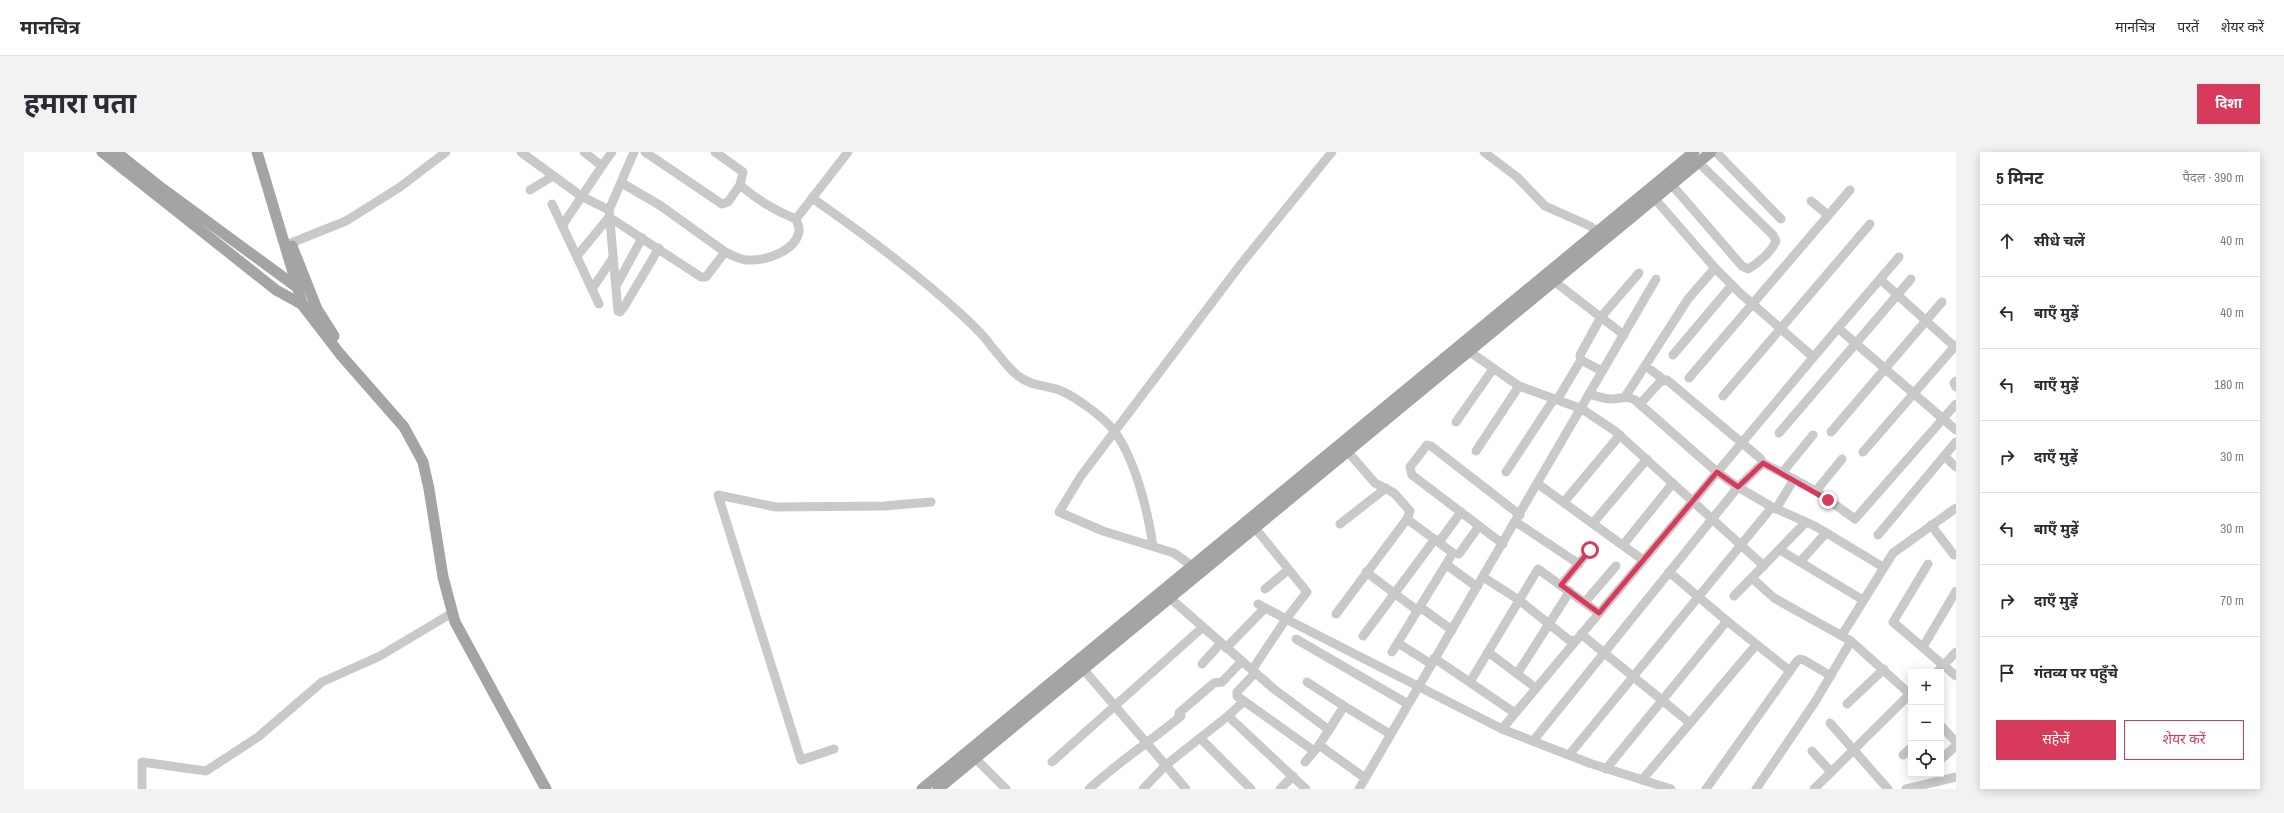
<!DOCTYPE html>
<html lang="hi">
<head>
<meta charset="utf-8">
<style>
	body { margin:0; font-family:"Archivo Narrow","Noto Sans Devanagari",sans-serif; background:#f2f2f3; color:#2b2b33 }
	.controls { position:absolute; right:12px; bottom:12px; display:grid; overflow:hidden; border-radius:0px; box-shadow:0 2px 10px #0003 }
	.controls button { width:36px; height:36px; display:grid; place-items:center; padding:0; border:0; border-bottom:1px solid #e1e1e2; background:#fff; color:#2b2b33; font:20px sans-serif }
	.stop { position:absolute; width:12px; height:12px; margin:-9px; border:3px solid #d73a5b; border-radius:50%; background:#fff }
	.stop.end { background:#d73a5b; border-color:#fff; box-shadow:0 1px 4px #0008 }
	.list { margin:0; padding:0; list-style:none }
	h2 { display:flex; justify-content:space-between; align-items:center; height:52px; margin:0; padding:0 16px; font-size:17px }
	h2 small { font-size:13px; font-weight:400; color:#7c7c81 }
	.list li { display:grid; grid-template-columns:26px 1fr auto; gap:12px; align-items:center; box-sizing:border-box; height:72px; padding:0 16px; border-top:1px solid #e1e1e2 }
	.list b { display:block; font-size:15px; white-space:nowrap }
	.list em { font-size:13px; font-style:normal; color:#7c7c81 }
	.actions { display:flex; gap:8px; padding:12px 16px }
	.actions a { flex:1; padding:9px 0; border:1px solid #d73a5b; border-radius:0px; text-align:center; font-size:14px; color:#d73a5b }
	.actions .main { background:#d73a5b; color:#fff }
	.icon { flex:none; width:22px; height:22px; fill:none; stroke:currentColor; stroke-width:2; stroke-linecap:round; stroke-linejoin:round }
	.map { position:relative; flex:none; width:1932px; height:637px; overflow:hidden; border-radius:0px }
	header { display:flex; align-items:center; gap:24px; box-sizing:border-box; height:56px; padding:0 20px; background:#fff; border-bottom:1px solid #e1e1e2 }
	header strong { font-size:19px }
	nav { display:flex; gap:22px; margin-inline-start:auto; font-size:14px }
	.intro { display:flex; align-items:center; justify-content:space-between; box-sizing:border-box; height:96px; padding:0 24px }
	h1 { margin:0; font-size:28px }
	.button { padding:10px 18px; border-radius:0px; background:#d73a5b; color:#fff; font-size:14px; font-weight:700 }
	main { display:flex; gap:24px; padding:0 24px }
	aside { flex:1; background:#fff; border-radius:0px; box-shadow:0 2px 10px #0003 }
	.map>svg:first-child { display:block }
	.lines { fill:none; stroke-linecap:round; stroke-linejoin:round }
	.minor { stroke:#c9c9c9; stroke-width:9 }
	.major { stroke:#a4a4a4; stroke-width:11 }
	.route { stroke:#d73a5b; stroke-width:5 }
</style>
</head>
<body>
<header>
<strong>मानचित्र</strong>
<nav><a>मानचित्र</a><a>परतें</a><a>शेयर करें</a></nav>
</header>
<div class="intro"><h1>हमारा पता</h1><a class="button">दिशा</a></div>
<main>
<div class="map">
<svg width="1932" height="637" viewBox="0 0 1932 637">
	<rect width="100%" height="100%" fill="#fff"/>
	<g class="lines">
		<g class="minor">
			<path d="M497,0L557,44L585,58L594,159L596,160L600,155L635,96"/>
			<path d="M621,0L698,52L704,50L716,33"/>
			<path d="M1460,0L1493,25L1521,54L1566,74L1574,80"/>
			<path d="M1692,0L1757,67"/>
			<path d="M578,14L588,0"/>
			<path d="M598,31L637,54L701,100C708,103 716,108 724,108C742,109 772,99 775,79C776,75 773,71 772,67C752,59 733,48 716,33L719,20L691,0"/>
			<path d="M1648,33L1718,114L1724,117C1735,111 1747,100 1752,89L1749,83L1675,11"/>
			<path d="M506,38L529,24"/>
			<path d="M788,46C840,82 891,120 938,163C949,173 959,182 967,194C976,204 983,215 993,223C1006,234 1020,233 1035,238C1051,244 1081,266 1091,280C1111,308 1124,359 1129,394"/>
			<path d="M1631,47L1691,116L1716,141L1789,205"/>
			<path d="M1787,49L1804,63"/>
			<path d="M528,52L575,152"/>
			<path d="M585,58L610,0"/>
			<path d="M772,67L824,0"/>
			<path d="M538,74L578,14L560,0"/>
			<path d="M267,91L322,69L376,35L422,0"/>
			<path d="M553,104L585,65L677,125H682L701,100"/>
			<path d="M1875,105L1814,176L1932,278"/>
			<path d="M1856,127L1932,196"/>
			<path d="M1531,130L1600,183"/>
			<path d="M592,134L618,86"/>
			<path d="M568,137L589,106"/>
			<path d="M1446,200L1495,234L1558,257L1591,279L1740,414"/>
			<path d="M1649,203L1708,133"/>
			<path d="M1627,218L1640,228"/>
			<path d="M1578,219L1557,208L1556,203L1577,165L1615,121"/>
			<path d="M1665,226L1826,38"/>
			<path d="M1932,229L1930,231L1932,235"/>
			<path d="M1565,242C1573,244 1580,247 1588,247C1597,247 1602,243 1611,248L1693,320L1714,335L1748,355L1791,374L1859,415"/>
			<path d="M1699,244L1846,72"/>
			<path d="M1601,245L1664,147L1691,116"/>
			<path d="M1533,248L1557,208"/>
			<path d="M1616,252L1636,230L1643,228L1736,306L1739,311L1792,339L1831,367L1932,252"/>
			<path d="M1432,270L1469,217"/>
			<path d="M1807,280L1918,150"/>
			<path d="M1755,281L1887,127"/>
			<path d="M1452,299L1495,234"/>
			<path d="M1839,300L1932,193"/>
			<path d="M1920,304L1932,315"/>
			<path d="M1482,320L1530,247"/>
			<path d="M1758,321L1789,283"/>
			<path d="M1514,332L1619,408"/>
			<path d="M1792,339L1818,307"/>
			<path d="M1540,350L1596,283"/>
			<path d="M1752,357L1770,327"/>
			<path d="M1492,370L1555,412"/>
			<path d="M1569,371L1623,307"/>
			<path d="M1316,372L1362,336"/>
			<path d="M1907,373L1930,403"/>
			<path d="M1231,376L1283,440L1262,467L1478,577L1565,611L1647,637"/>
			<path d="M1854,383L1932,290"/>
			<path d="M1415,390L1437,360"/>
			<path d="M1479,392L1388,323L1386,315L1403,293L1407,294L1496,363"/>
			<path d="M1599,393L1649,331"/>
			<path d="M1756,398L1839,448"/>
			<path d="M1435,402L1455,374"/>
			<path d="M1776,410L1802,381"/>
			<path d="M1904,412L1869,470L1932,524"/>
			<path d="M1423,413L1453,435"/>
			<path d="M1168,414L1150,401L1079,379L1035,360L1057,324L1217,112L1308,0"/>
			<path d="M1342,420L1394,459"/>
			<path d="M1645,420L1703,469L1766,519"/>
			<path d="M1459,425L1495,448L1545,488L1551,489"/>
			<path d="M1728,426L1750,446L1827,489L1887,543"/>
			<path d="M1537,433L1566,398"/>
			<path d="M1241,437L1264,418"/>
			<path d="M1710,444L1782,370"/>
			<path d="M1147,447L1250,537L1305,578L1295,593L1341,626"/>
			<path d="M1561,450L1592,414"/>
			<path d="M1396,455L1428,478"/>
			<path d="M1312,462L1383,367L1386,359L1370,341L1351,331L1324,300"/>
			<path d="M1557,482L1666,571"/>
			<path d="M1818,483L1869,401L1932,356"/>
			<path d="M1339,484L1411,387"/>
			<path d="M1272,487L1384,552"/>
			<path d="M1374,491L1407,512"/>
			<path d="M1899,495L1932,439"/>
			<path d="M1202,496L1241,456"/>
			<path d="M1368,500L1429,401L1383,367"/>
			<path d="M1464,500L1512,536"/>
			<path d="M1410,506L1491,561"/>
			<path d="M1178,512L1197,491"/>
			<path d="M1060,518L1162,637"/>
			<path d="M1228,518L1262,467L1234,452"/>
			<path d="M1913,520L1932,500"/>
			<path d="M1231,521L1213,540V544L1290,599"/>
			<path d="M1493,522L1546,439"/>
			<path d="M1283,530L1320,554"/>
			<path d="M1446,530L1514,417L1575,461"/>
			<path d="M1219,550L1204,564L1282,637"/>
			<path d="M1823,552L1860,517"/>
			<path d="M1155,561L1190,531L1198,530L1218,509"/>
			<path d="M1806,571L1864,637"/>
			<path d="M1917,574L1932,590"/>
			<path d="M1478,577L1814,176"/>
			<path d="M1305,578L1320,554L1366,582"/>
			<path d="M1176,586L1204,564"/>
			<path d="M1509,589L1714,335L1739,311"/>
			<path d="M810,597L777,608L694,343L752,355L860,354L907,350"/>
			<path d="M1788,599L1807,620"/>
			<path d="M1545,603L1748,355"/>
			<path d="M1879,603L1887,596"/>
			<path d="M952,607L982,637"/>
			<path d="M1917,607L1932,594"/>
			<path d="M1028,610L1179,475"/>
			<path d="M1281,610L1293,596"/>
			<path d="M1582,617L1703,469"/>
			<path d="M1618,628L1732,493"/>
			<path d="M118,637V610L182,619L234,585L298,530L356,504L428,461"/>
			<path d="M1065,637C1094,610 1127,589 1157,564"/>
			<path d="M1119,637L1142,613L1176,586L1227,637"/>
			<path d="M1256,637L1269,624"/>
			<path d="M1335,637L1632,127"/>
			<path d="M1682,637L1773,509L1776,507L1780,508L1807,524"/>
			<path d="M1732,637L1791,550L1827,489"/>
			<path d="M1790,637L1886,542"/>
			<path d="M1882,637L1932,625"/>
		</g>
		<g class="major">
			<path d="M78,0L252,138L281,154"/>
			<path d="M92,0L139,37L274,136"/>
			<path d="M233,0L279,154L316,202L380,275L399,310L405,337L419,425L431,470L522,637"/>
			<path d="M268,94L293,157L310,184"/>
			<path d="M898,637L1670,0"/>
			<path d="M914,637L1687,0"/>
		</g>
	</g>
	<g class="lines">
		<path class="route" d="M1566,398L1537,433L1575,461L1693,320L1714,335L1739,311L1804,348"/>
	</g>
</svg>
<div class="controls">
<button>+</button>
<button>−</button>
<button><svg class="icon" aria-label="locate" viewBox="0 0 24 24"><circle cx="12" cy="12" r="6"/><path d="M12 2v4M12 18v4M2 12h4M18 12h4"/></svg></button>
</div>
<div class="stop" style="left:1566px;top:398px"></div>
<div class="stop end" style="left:1804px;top:348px"></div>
</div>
<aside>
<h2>5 मिनट<small>पैदल · 390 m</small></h2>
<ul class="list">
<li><svg class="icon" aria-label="ahead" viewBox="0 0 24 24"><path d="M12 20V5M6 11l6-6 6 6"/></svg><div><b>सीधे चलें</b></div><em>40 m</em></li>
<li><svg class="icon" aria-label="left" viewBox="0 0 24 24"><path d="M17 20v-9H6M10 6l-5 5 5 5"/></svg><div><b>बाएँ मुड़ें</b></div><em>40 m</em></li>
<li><svg class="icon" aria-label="left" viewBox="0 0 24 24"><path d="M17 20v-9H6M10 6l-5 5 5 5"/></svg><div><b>बाएँ मुड़ें</b></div><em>180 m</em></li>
<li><svg class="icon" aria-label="right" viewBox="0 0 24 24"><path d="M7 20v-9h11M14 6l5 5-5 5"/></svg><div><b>दाएँ मुड़ें</b></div><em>30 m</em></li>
<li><svg class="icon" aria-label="left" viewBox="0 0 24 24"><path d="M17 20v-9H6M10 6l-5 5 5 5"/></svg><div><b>बाएँ मुड़ें</b></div><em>30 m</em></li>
<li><svg class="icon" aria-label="right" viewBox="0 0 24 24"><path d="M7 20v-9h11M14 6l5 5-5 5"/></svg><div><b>दाएँ मुड़ें</b></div><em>70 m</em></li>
<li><svg class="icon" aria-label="arrive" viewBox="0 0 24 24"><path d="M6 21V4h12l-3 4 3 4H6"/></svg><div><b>गंतव्य पर पहुँचे</b></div></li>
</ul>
<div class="actions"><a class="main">सहेजें</a><a>शेयर करें</a></div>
</aside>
</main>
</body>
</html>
